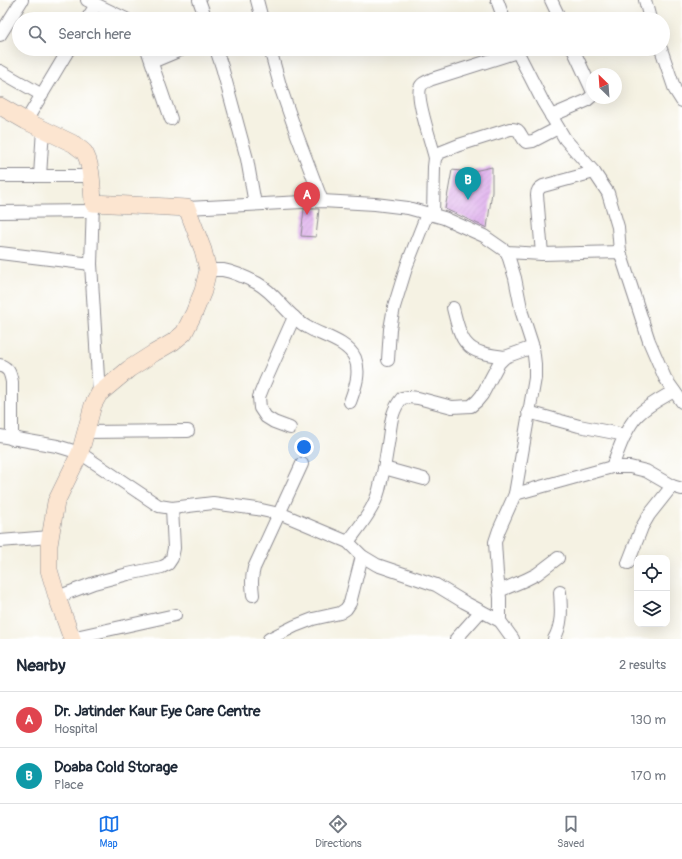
<!DOCTYPE html>
<html lang="en">
<head>
<meta charset="utf-8">
<style>
	body { margin:0; font-family:Pangolin,sans-serif; background:#f2f2f3; color:#1f2937 }
	.controls { position:absolute; right:12px; bottom:12px; display:grid; overflow:hidden; border-radius:8px; box-shadow:0 4px 16px #0002 }
	.controls button { width:36px; height:36px; display:grid; place-items:center; padding:0; border:0; border-bottom:1px solid #e0e1e3; background:#fff; color:#1f2937; font:20px sans-serif }
	.compass { position:absolute; left:586px; top:68px; width:36px; height:36px; border-radius:50%; background:#fff; box-shadow:0 4px 16px #0002; rotate:335deg }
	.you { position:absolute; left:304px; top:447px; width:14px; height:14px; margin:-10px; border:3px solid #fff; border-radius:50%; background:#1a73e8; box-shadow:0 0 0 6px #1a73e833 }
	.badge { display:grid; place-items:center; width:26px; height:26px; border-radius:50%; background:#1a73e8; color:#fff; font-size:13px; font-weight:700 }
	.pin { position:absolute; translate:-50% -33px; filter:drop-shadow(0 1px 2px #0008) }
	.pin::after { content:''; position:absolute; top:21px; width:14px; height:12px; background:inherit; clip-path:polygon(0 0,100% 0,50% 100%) }
	.list { margin:0; padding:0; list-style:none }
	h2 { display:flex; justify-content:space-between; align-items:center; height:52px; margin:0; padding:0 16px; font-size:17px }
	h2 small { font-size:13px; font-weight:400; color:#747a83 }
	.list li { display:grid; grid-template-columns:26px 1fr auto; gap:12px; align-items:center; box-sizing:border-box; height:56px; padding:0 16px; border-top:1px solid #e0e1e3 }
	.list b { display:block; font-size:15px; white-space:nowrap }
	.list p { margin:0; font-size:13px; white-space:nowrap; color:#747a83 }
	.list em { font-size:13px; font-style:normal; color:#747a83 }
	.icon { flex:none; width:22px; height:22px; fill:none; stroke:currentColor; stroke-width:2; stroke-linecap:round; stroke-linejoin:round }
	.map { position:relative; flex:none; width:682px; height:639px; overflow:hidden }
	.search { position:absolute; background:#fff; box-shadow:0 4px 16px #0002; left:12px; right:12px; top:12px; height:44px; display:flex; align-items:center; gap:10px; box-sizing:border-box; padding:0 14px; border-radius:22px; color:#747a83; font-size:15px }
	.sheet { height:164px; background:#fff }
	nav { display:flex; justify-content:space-around; align-items:center; box-sizing:border-box; height:56px; border-top:1px solid #e0e1e3; background:#fff; font-size:11px; color:#747a83 }
	nav a { display:grid; justify-items:center; gap:2px }
	nav .on { color:#1a73e8 }
	.map>svg:first-child { display:block }
	.building { fill:url(#building-hatch) }
	.lines { fill:none; stroke-linecap:round; stroke-linejoin:round }
	.street-casing { stroke:#8c8a8f; stroke-width:14 }
	.secondary-casing { stroke:#8c8a8f; stroke-width:18 }
	.street { stroke:#fff; stroke-width:12 }
	.secondary { stroke:#fce5d0; stroke-width:17 }
</style>
</head>
<body>
<div class="map">
<svg width="682" height="639" viewBox="0 0 682 639">
	<defs>
		<pattern id="building-hatch" width="6" height="6" patternUnits="userSpaceOnUse"><rect width="6" height="6" fill="#dca8ea"/><path d="M-1 1l2-2M0 6l6-6M5 7l2-2" fill="none" stroke="#bc90ca"/></pattern>
	</defs>
	<rect width="100%" height="100%" fill="#fff"/>
	<filter id="ink" filterUnits="userSpaceOnUse"><feTurbulence type="fractalNoise" baseFrequency=".025" numOctaves="2"/><feDisplacementMap in="SourceGraphic" scale="8" xChannelSelector="R" yChannelSelector="G"/><feConvolveMatrix kernelMatrix="1 2 1 2 8 2 1 2 1" color-interpolation-filters="sRGB"/></filter>
	<filter id="wash" filterUnits="userSpaceOnUse"><feTurbulence type="fractalNoise" baseFrequency=".012" numOctaves="4" result="noise"/><feDisplacementMap in="SourceGraphic" scale="16" xChannelSelector="R" yChannelSelector="G"/><feGaussianBlur stdDeviation="0.9" result="paint"/><feColorMatrix in="noise" values="0 0 0 0 0 0 0 0 0 0 0 0 0 0 0 0 0 1.4 0 .05"/><feComposite in="paint" operator="in"/></filter>
	<g filter="url(#wash)">
		<rect width="100%" height="100%" fill="#f5f2e3"/>
		<g id="blocks">
			<g class="building">
				<path d="M492,167V192L487,228L445,209L452,170L469,172Z"/>
				<path d="M304,209H319L316,237L301,236Z"/>
			</g>
		</g>
	</g>
	<g filter="url(#ink)">
		<use href="#blocks" fill-opacity="0" stroke="#8c8a8f" stroke-width="1"/>
		<g class="lines">
			<defs>
				<g id="street">
					<path d="M87,0L126,19"/>
					<path d="M199,0L206,19"/>
					<path d="M257,0L262,19"/>
					<path d="M497,0L504,19"/>
					<path d="M551,0L560,19"/>
					<path d="M645,0L650,19"/>
					<path d="M87,19L96,5"/>
					<path d="M0,35L22,0"/>
					<path d="M147,49L171,119"/>
					<path d="M216,49L222,67L247,159L255,204"/>
					<path d="M270,49L281,89L297,135L322,201"/>
					<path d="M516,49L543,102L565,139L594,172L608,193L618,227L620,252"/>
					<path d="M573,49L592,90"/>
					<path d="M661,49L675,90L682,101"/>
					<path d="M152,62L183,49"/>
					<path d="M0,71L42,95"/>
					<path d="M551,116L586,101L592,96"/>
					<path d="M26,121L69,49"/>
					<path d="M435,158C432,144 416,100 420,88C421,83 428,81 432,79L517,52"/>
					<path d="M0,176H90"/>
					<path d="M40,176L43,129"/>
					<path d="M93,203L91,264L99,394"/>
					<path d="M187,208L322,201L375,204L408,208L444,218L484,236L507,252L542,254L620,252L649,341L665,378L682,402"/>
					<path d="M0,212L93,211"/>
					<path d="M433,215L434,167L435,158L439,153L459,145L510,129C522,128 519,136 526,142L533,141L558,128"/>
					<path d="M0,253L91,264"/>
					<path d="M542,254L537,195C537,190 539,188 543,186L594,172"/>
					<path d="M208,270C213,270 218,270 223,270C234,272 247,278 257,283C277,294 287,316 307,327C322,336 347,341 355,358C361,373 355,388 350,402"/>
					<path d="M453,308C456,319 459,336 467,344C475,354 493,355 505,357"/>
					<path d="M388,360L390,329L394,307L407,265L427,214"/>
					<path d="M0,365C9,369 10,372 12,382V439"/>
					<path d="M528,412L579,426L625,435"/>
					<path d="M290,428L274,422L266,417L260,408L259,397L265,382L294,317"/>
					<path d="M85,432L188,431"/>
					<path d="M0,436L57,446L80,453L159,506L172,508L213,503L257,509L284,515L348,542L362,556L377,565L436,585L464,602L500,621L513,639"/>
					<path d="M612,467C619,449 625,429 638,415C648,405 662,398 674,391"/>
					<path d="M384,468L424,479"/>
					<path d="M515,494L612,467H630L646,471L672,486L682,489"/>
					<path d="M0,541L50,537"/>
					<path d="M348,542C360,526 374,509 379,490C383,475 386,460 388,444C391,427 390,412 402,398L409,397L418,398L452,407L471,406L477,401L482,395L499,363L505,357L533,347"/>
					<path d="M628,563L642,527L649,515L672,486"/>
					<path d="M499,591L525,580L537,574L558,558"/>
					<path d="M253,595C252,585 251,579 254,568L302,464"/>
					<path d="M57,597L94,583L128,574L162,567L168,564L172,558L174,548L172,508"/>
					<path d="M500,621V598L497,574L495,542L499,530L515,494L535,378V364L533,347L522,313L515,278L507,252"/>
					<path d="M71,638L175,615"/>
					<path d="M269,639L295,626L313,619L340,613L346,609L350,603L362,556"/>
					<path d="M456,639L481,611"/>
					<path d="M554,639C563,624 561,608 560,592"/>
				</g>
				<path id="secondary" d="M0,106L26,121L74,144C77,147 81,149 84,152C92,163 92,189 93,203L187,208L203,250L208,270L203,291L194,313L184,333L173,342L154,353L129,369L99,394L93,405L80,453L56,502L49,545V570L57,597L72,639"/>
			</defs>
			<use href="#street" class="street-casing"/>
			<use href="#secondary" class="secondary-casing"/>
			<use href="#street" class="street"/>
			<use href="#secondary" class="secondary"/>
		</g>
	</g>
</svg>
<div class="controls">
<button><svg class="icon" aria-label="locate" viewBox="0 0 24 24"><circle cx="12" cy="12" r="6"/><path d="M12 2v4M12 18v4M2 12h4M18 12h4"/></svg></button>
<button><svg class="icon" aria-label="layers" viewBox="0 0 24 24"><path d="M12 4l9 5-9 5-9-5zM3 14l9 5 9-5"/></svg></button>
</div>
<svg class="compass" viewBox="-18 -18 36 36"><path d="M0-13l5 13h-10z" fill="#e53935"/><path d="M0 13l5-13h-10z" fill="#747a83"/></svg>
<div class="you"></div>
<div class="pin badge" style="left:307px;top:215px;background:#e0444e">A</div>
<div class="pin badge" style="left:468px;top:200px;background:#0f9aa8">B</div>
<div class="search"><svg class="icon" aria-label="search" viewBox="0 0 24 24"><circle cx="10" cy="10" r="6"/><path d="M15 15l6 6"/></svg>Search here</div>
</div>
<section class="sheet">
<h2>Nearby<small>2 results</small></h2>
<ul class="list">
<li><span class="badge" style="background:#e0444e">A</span><div><b>Dr. Jatinder Kaur Eye Care Centre</b><p>Hospital</p></div><em>130 m</em></li>
<li><span class="badge" style="background:#0f9aa8">B</span><div><b>Doaba Cold Storage</b><p>Place</p></div><em>170 m</em></li>
</ul>
</section>
<nav>
<a class="on"><svg class="icon" aria-label="map" viewBox="0 0 24 24"><path d="M3 6l6-2 6 2 6-2v14l-6 2-6-2-6 2zM9 4v14M15 6v14"/></svg>Map</a>
<a><svg class="icon" aria-label="directions" viewBox="0 0 24 24"><path d="M12 3l9 9-9 9-9-9zM9 14v-3h6M13 9l2 2-2 2"/></svg>Directions</a>
<a><svg class="icon" aria-label="saved" viewBox="0 0 24 24"><path d="M7 4h10v16l-5-4-5 4z"/></svg>Saved</a>
</nav>
</body>
</html>
